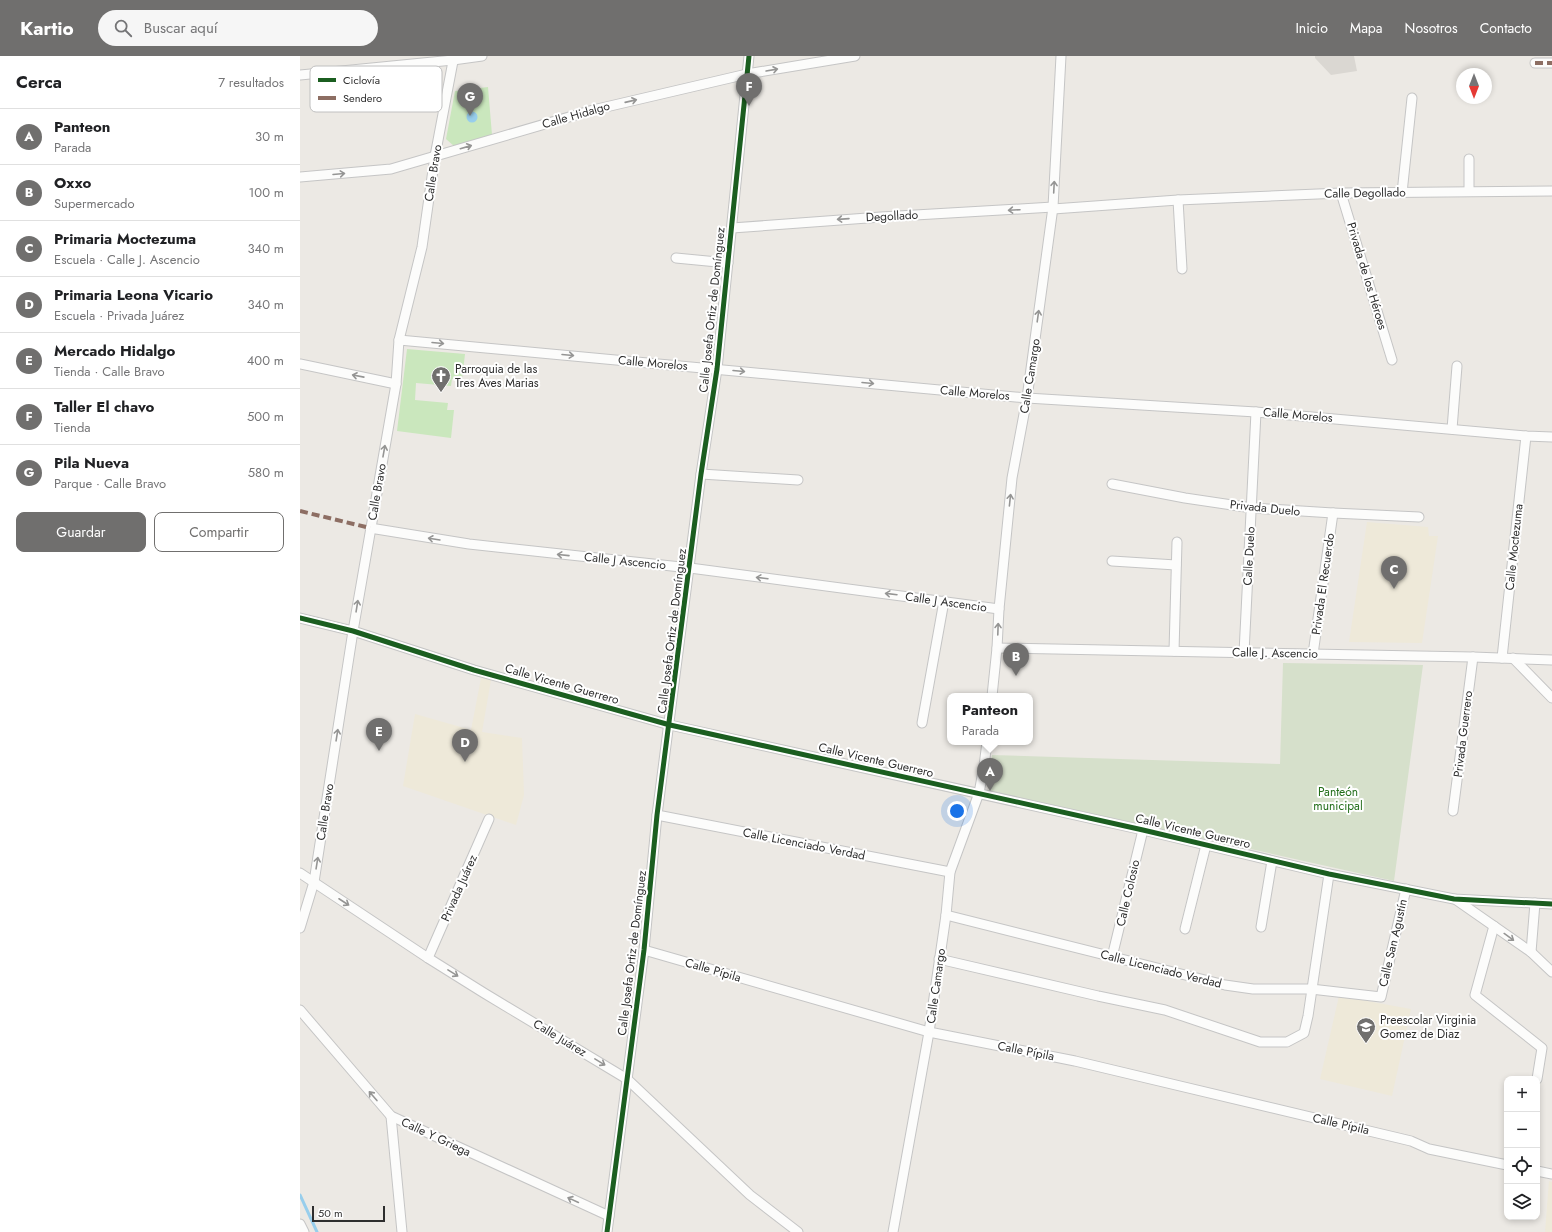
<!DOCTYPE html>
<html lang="es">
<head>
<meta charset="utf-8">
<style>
	body { margin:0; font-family:Jost,sans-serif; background:#f6f6f6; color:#202124 }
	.controls { position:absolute; right:12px; bottom:12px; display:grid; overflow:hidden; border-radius:8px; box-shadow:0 2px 6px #0003 }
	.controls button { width:36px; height:36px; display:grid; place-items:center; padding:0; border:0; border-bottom:1px solid #e0e0e0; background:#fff; color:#202124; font:20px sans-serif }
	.compass { position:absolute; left:1156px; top:12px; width:36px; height:36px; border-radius:50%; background:#fff; box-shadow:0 2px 6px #0003; rotate:180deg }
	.scale { position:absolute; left:12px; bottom:10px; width:73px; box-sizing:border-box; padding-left:4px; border:2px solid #2e2e2e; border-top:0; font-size:11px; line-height:14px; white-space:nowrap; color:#2e2e2e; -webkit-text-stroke:3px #fff; paint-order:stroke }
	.you { position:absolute; left:657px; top:755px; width:14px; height:14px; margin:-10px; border:3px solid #fff; border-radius:50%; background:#1a73e8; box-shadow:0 0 0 6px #1a73e833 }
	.badge { display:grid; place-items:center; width:26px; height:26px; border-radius:50%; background:#706f6e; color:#fff; font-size:13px; font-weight:700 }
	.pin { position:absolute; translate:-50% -33px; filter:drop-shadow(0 1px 2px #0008) }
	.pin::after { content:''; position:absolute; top:21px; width:14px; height:12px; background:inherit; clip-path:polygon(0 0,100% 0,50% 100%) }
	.popup { position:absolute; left:647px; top:637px; width:86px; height:52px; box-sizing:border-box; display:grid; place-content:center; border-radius:8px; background:#fff; filter:drop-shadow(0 1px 3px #0005); font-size:13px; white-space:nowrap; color:#757577 }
	.popup b { font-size:15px; color:#202124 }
	.popup::after { content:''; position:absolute; left:50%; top:100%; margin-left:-8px; border:8px solid transparent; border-top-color:#fff }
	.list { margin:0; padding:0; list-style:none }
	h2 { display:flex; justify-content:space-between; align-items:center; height:52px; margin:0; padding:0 16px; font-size:17px }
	h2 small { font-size:13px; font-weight:400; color:#757577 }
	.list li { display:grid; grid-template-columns:26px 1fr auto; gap:12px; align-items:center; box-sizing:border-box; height:56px; padding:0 16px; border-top:1px solid #e0e0e0 }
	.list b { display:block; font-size:15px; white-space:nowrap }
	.list p { margin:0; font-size:13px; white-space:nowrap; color:#757577 }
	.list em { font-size:13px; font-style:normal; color:#757577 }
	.actions { display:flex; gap:8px; padding:12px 16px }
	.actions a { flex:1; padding:9px 0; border:1px solid #706f6e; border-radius:8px; text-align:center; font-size:14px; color:#706f6e }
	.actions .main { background:#706f6e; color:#fff }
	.icon { flex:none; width:22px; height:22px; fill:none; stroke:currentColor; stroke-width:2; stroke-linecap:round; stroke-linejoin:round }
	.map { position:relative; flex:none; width:1252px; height:1176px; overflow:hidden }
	header { display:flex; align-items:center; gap:24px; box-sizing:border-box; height:56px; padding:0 20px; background:#706f6e; color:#fff }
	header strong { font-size:19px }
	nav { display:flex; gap:22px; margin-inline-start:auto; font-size:14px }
	.search { width:280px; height:36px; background:#f6f6f6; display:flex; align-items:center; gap:10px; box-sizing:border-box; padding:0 14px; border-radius:22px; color:#757577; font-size:15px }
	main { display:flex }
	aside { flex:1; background:#fff }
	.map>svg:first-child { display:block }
	.education { fill:#eee9d9 }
	.green { fill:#cae7bd }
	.cemetery { fill:#d6e0cb }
	.plaza { fill:#dad7d2 }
	.water { fill:#98ceec }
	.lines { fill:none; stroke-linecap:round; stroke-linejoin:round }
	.stream { stroke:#98ceec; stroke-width:3 }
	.street-casing { stroke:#c5c5c5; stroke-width:11 }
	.street { stroke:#fcfcfb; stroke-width:9 }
	.quiet { stroke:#8d6e63; stroke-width:4; stroke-dasharray:8 4; stroke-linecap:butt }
	.cycleway-casing { stroke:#fff; stroke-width:8 }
	.cycleway { stroke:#1b5e20; stroke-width:5 }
	.oneway { stroke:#959594 }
	.labels { text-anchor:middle; stroke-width:4; stroke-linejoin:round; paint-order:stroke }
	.street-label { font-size:12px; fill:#2e2e2e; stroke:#fff }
	.poi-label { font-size:12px; fill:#2e2e2e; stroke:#fff; text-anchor:start }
	.park-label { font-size:12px; fill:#236e1a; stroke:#fff }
	.key { fill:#fff; stroke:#c0c0c0; stroke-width:1 }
	.key-label { font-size:11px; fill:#2e2e2e }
</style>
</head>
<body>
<header>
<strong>Kartio</strong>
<div class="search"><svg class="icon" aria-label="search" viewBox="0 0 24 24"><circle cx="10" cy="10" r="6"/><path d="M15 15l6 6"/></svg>Buscar aquí</div>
<nav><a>Inicio</a><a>Mapa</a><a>Nosotros</a><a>Contacto</a></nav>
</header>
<main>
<aside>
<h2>Cerca<small>7 resultados</small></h2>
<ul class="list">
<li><span class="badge">A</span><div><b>Panteon</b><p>Parada</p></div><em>30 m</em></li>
<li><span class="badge">B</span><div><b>Oxxo</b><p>Supermercado</p></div><em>100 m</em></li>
<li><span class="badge">C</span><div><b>Primaria Moctezuma</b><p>Escuela · Calle J. Ascencio</p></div><em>340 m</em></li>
<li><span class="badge">D</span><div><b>Primaria Leona Vicario</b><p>Escuela · Privada Juárez</p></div><em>340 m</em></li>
<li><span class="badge">E</span><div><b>Mercado Hidalgo</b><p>Tienda · Calle Bravo</p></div><em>400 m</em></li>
<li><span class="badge">F</span><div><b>Taller El chavo</b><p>Tienda</p></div><em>500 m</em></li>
<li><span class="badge">G</span><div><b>Pila Nueva</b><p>Parque · Calle Bravo</p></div><em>580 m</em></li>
</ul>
<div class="actions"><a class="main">Guardar</a><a>Compartir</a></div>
</aside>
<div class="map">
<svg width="1252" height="1176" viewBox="0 0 1252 1176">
	<rect width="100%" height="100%" fill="#ece9e4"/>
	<g class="education">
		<path d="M1067,466L1128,471L1129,480H1138L1122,587L1049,586Z"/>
		<path d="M181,622L191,624L182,676L222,682L224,739L216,769L103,730L115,658L171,674Z"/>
		<path d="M1039,940L1111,953L1092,1040L1020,1023Z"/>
		<path d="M1249,1125L1252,1126V1176H1245Z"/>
	</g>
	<g class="green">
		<path d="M188,31L192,79L154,90L146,83L155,35Z"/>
		<path d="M107,293L165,298L162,324L152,323L151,330L116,327L115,344L148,347L147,354H154L151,382L97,375Z"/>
	</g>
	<path class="cemetery" d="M983,607L1123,609L1094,825L690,735L692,699L980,708Z"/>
	<path class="plaza" d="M1015,0H1054L1057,15L1031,19L1015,2Z"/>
	<circle class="water" cx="172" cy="61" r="5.5"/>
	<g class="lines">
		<path class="stream" d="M0,1139L17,1176"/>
		<defs>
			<g id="street">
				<path d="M1235,7H1252"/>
				<path d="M0,19L153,4L182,0"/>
				<path d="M0,121L91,113L293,54L447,18L555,0"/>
				<path d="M1169,135V103"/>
				<path d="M1041,137L1092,304"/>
				<path d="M1102,137L1112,42"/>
				<path d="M878,144L882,213"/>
				<path d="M753,153L878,144L1041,137L1252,135"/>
				<path d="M432,172L581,161L753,151"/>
				<path d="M376,202L428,207"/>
				<path d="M99,284L727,342L956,356L1226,380L1252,381"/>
				<path d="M0,308L96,328"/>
				<path d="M1152,373L1157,310"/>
				<path d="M401,418L498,424"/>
				<path d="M812,428L885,442L952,452L1033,457L1119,461"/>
				<path d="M70,472L169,488L390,512L699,553"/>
				<path d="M812,505L876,509"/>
				<path d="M0,562L53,575L174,614L370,669L843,774L1029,818L1154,843L1252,848"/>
				<path d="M697,592L1173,601L1252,604"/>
				<path d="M874,595L877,486"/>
				<path d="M944,597L956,356"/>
				<path d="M1013,598L1033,457"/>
				<path d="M1202,602L1226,380"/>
				<path d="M1213,602L1252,642"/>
				<path d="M692,640L697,592L699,553L712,422L727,342L753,151L761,0"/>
				<path d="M622,667L644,545"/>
				<path d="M1153,755L1173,601"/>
				<path d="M357,759L650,816"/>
				<path d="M0,817L128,902L184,937L327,1023L450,1139L498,1176"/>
				<path d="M1155,843L1231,896L1252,916"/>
				<path d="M646,859L925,929L953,933H1011L1081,941L1106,833"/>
				<path d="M1194,870L1175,939L1242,992L1237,1023"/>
				<path d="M961,871L972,805"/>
				<path d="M0,872L14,826L53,575L96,328L99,284L122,191L135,100L154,0"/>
				<path d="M885,873L906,789"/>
				<path d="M344,894L629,976L775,1005L1111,1085L1129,1093L1207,1109"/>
				<path d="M1231,896L1235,847"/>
				<path d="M812,901L843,774"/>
				<path d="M128,902L189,763"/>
				<path d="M639,903L798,940L865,954L960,986H987L1004,977L1008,960L1029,818"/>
				<path d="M0,954L91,1060L309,1160"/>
				<path d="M91,1060L102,1176"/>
				<path d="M1237,1115L1252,1118"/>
				<path d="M0,1168L4,1176"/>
				<path d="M307,1176L344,894L357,759L401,418L417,313L449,0"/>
				<path d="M593,1176L629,976L646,859L650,816L679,737L684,710L687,686"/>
			</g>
		</defs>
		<use href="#street" class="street-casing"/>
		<use href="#street" class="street"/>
		<g class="quiet">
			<path d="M1235,7H1252"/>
			<path d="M0,455L70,472"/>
		</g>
		<defs>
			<g id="cycleway">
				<path d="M0,562L53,575L174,614L370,669L843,774L1029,818L1154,843L1252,848"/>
				<path d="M307,1176L344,894L357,759L401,418L417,313L449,0"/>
			</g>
		</defs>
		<use href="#cycleway" class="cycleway-casing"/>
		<use href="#cycleway" class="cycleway"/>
	</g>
	<defs><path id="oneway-shaft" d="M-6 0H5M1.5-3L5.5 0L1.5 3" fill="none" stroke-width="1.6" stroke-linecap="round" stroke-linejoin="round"/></defs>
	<g class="oneway">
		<use href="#oneway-shaft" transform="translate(472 14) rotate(-10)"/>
		<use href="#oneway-shaft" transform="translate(331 45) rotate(-13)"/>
		<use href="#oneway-shaft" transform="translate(166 91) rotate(-16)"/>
		<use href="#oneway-shaft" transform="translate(39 118) rotate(-5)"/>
		<use href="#oneway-shaft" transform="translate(754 131) rotate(-87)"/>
		<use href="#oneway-shaft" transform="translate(714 154) rotate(177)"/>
		<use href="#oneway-shaft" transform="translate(543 163) rotate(176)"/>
		<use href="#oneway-shaft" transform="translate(738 260) rotate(-82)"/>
		<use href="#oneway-shaft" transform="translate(138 287) rotate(5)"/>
		<use href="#oneway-shaft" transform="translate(268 299) rotate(5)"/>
		<use href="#oneway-shaft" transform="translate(439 315) rotate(5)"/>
		<use href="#oneway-shaft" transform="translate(58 320) rotate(-169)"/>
		<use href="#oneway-shaft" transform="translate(568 327) rotate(5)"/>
		<use href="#oneway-shaft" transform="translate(84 395) rotate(-80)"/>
		<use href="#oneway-shaft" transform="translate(710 444) rotate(-84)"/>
		<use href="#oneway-shaft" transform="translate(134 483) rotate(-171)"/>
		<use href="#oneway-shaft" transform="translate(263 499) rotate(-174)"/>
		<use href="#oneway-shaft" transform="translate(462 522) rotate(-173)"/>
		<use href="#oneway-shaft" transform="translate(591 538) rotate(-173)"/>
		<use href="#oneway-shaft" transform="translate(57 550) rotate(-81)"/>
		<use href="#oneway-shaft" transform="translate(698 573) rotate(-88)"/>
		<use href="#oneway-shaft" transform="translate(37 679) rotate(-81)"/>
		<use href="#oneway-shaft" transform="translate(17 807) rotate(-81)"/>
		<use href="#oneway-shaft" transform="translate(44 846) rotate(33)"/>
		<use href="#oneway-shaft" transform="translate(1209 881) rotate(36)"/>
		<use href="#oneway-shaft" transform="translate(153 917) rotate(32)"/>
		<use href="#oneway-shaft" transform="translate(300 1006) rotate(31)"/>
		<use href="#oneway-shaft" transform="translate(73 1040) rotate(-131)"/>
		<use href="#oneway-shaft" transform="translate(273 1144) rotate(-155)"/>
	</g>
	<defs>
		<symbol id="church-pin" viewBox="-11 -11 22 30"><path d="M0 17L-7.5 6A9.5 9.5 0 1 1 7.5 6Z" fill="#706f6e" stroke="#fff"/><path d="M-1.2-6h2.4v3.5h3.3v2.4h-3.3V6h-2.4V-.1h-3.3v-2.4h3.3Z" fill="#fff"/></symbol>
		<symbol id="school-pin" viewBox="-11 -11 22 30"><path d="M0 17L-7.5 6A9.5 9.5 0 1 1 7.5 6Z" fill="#706f6e" stroke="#fff"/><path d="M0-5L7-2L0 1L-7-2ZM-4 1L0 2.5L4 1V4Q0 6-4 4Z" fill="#fff"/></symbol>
	</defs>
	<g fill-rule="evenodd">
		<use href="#church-pin" x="130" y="309" width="22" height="30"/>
		<use href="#school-pin" x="1055" y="960" width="22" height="30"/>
	</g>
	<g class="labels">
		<g class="street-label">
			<text transform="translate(276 59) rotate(-16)" y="4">Calle Hidalgo</text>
			<text transform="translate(133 117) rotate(-81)" y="4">Calle Bravo</text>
			<text transform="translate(1065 137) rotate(-1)" y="4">Calle Degollado</text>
			<text transform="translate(592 160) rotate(-3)" y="4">Degollado</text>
			<text transform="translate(1067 220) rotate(73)" y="4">Privada de los Héroes</text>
			<text transform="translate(412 254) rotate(-84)" y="4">Calle Josefa Ortiz de Domínguez</text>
			<text transform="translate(353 307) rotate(5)" y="4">Calle Morelos</text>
			<text transform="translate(730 320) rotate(-81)" y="4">Calle Camargo</text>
			<text transform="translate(675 337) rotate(5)" y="4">Calle Morelos</text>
			<text transform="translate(998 359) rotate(5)" y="4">Calle Morelos</text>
			<text transform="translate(77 436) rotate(-80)" y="4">Calle Bravo</text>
			<text transform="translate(965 452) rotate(6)" y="4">Privada Duelo</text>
			<text transform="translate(1214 491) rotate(-84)" y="4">Calle Moctezuma</text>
			<text transform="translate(949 500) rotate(-87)" y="4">Calle Duelo</text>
			<text transform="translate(325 505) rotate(6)" y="4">Calle J Ascencio</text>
			<text transform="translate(1023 528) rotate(-82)" y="4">Privada El Recuerdo</text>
			<text transform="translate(646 546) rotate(8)" y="4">Calle J Ascencio</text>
			<text transform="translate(372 575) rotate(-83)" y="4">Calle Josefa Ortiz de Domínguez</text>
			<text transform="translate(975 597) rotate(1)" y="4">Calle J. Ascencio</text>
			<text transform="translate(262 628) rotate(16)" y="4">Calle Vicente Guerrero</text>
			<text transform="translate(1163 678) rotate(-83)" y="4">Privada Guerrero</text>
			<text transform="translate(576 704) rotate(13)" y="4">Calle Vicente Guerrero</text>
			<text transform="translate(25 756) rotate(-81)" y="4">Calle Bravo</text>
			<text transform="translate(893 775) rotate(13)" y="4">Calle Vicente Guerrero</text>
			<text transform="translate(504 788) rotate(11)" y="4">Calle Licenciado Verdad</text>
			<text transform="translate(159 832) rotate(-66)" y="4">Privada Juárez</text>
			<text transform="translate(828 837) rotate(-77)" y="4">Calle Colosio</text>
			<text transform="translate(1093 887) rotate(-77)" y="4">Calle San Agustín</text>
			<text transform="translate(332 897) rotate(-83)" y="4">Calle Josefa Ortiz de Domínguez</text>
			<text transform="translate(861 913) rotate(14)" y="4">Calle Licenciado Verdad</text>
			<text transform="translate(413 914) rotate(16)" y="4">Calle Pípila</text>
			<text transform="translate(636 930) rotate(-82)" y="4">Calle Camargo</text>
			<text transform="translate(260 982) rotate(31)" y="4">Calle Juárez</text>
			<text transform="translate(726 995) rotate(11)" y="4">Calle Pípila</text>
			<text transform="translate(1041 1068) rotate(13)" y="4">Calle Pípila</text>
			<text transform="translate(136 1081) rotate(25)" y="4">Calle Y Griega</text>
		</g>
		<g class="poi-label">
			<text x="155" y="317">Parroquia de las<tspan x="155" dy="14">Tres Aves Marias</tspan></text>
			<text x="1080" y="968">Preescolar Virginia<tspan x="1080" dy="14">Gomez de Diaz</tspan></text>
		</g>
		<g class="park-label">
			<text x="1038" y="740">Panteón<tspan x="1038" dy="14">municipal</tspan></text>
		</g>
	</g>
	<rect x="10" y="10" width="132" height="46" rx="6" class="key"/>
	<rect x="18" y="22" width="18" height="4" fill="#1b5e20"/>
	<rect x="18" y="40" width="18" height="4" fill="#8d6e63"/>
	<g class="key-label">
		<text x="43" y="28">Ciclovía</text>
		<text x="43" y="46">Sendero</text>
	</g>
</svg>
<div class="controls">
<button>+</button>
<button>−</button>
<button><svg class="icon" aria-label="locate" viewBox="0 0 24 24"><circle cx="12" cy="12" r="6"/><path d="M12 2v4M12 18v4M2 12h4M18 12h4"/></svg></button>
<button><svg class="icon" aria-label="layers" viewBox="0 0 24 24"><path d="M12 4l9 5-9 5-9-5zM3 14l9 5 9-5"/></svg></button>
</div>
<svg class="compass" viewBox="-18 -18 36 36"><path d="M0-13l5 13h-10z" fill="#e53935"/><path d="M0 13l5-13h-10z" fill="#757577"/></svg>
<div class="scale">50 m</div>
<div class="you"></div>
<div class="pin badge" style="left:690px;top:735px">A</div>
<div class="popup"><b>Panteon</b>Parada</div>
<div class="pin badge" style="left:716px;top:620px">B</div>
<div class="pin badge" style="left:1094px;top:533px">C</div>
<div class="pin badge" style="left:165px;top:706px">D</div>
<div class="pin badge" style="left:79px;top:695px">E</div>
<div class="pin badge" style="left:449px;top:50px">F</div>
<div class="pin badge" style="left:170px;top:60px">G</div>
</div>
</main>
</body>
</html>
